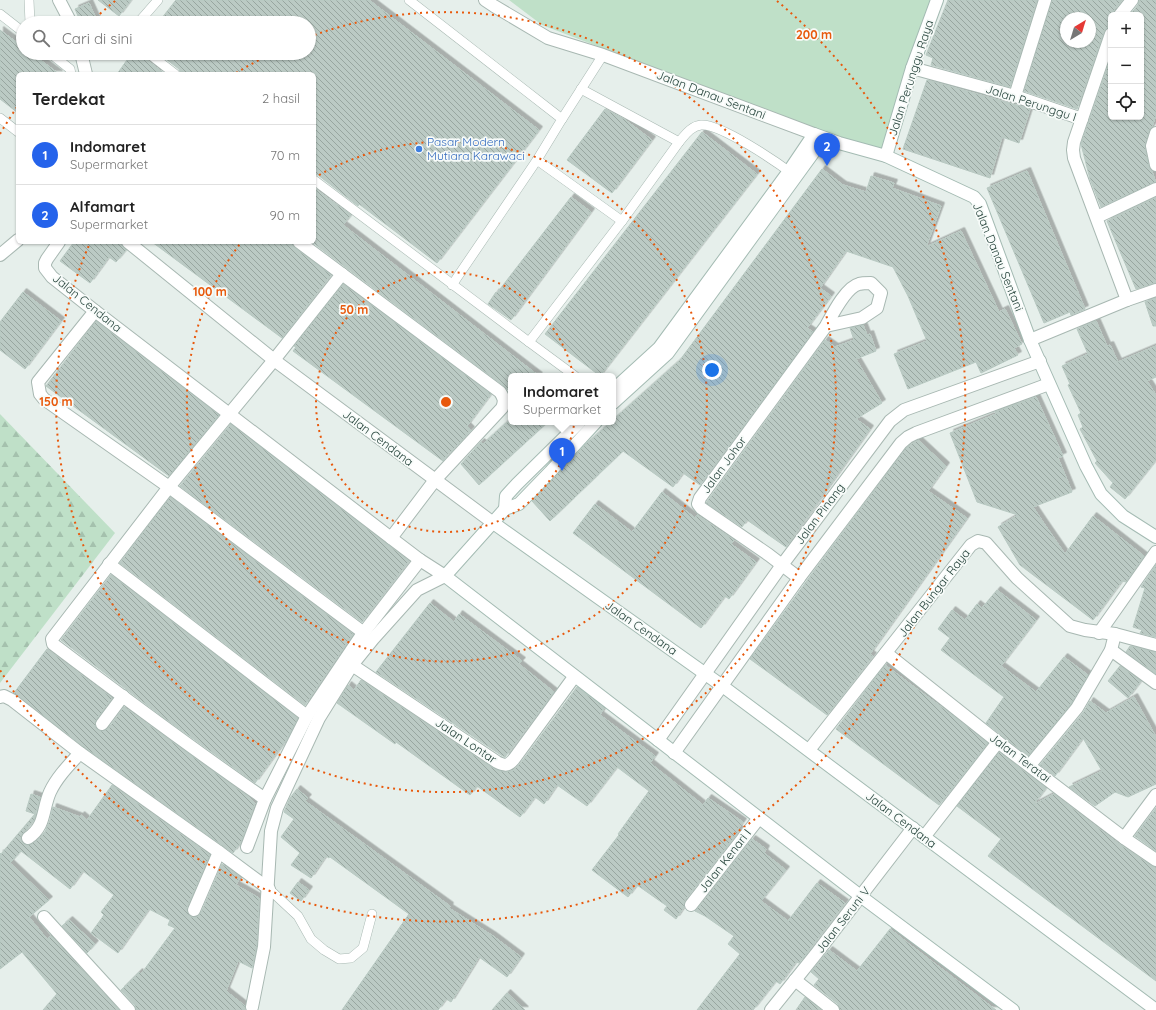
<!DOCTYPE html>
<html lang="id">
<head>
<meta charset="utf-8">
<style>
	body { margin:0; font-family:Quicksand,sans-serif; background:#f6f6f6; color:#222 }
	.controls { position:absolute; right:12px; top:12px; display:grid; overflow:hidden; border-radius:6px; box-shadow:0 1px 3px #0004 }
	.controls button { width:36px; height:36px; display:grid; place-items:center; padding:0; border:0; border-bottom:1px solid #e0e0e0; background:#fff; color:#222; font:20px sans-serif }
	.compass { position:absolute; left:1060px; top:12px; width:36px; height:36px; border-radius:50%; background:#fff; box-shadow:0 1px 3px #0004; rotate:38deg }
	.you { position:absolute; left:712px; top:370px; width:14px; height:14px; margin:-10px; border:3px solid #fff; border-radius:50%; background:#1a73e8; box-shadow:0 0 0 6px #1a73e833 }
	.badge { display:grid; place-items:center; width:26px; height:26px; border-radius:50%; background:#2563eb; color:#fff; font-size:13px; font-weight:700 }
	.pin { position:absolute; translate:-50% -33px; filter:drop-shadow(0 1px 2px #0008) }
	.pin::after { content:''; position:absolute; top:21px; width:14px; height:12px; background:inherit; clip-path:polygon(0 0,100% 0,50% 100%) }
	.popup { position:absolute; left:508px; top:373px; width:108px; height:52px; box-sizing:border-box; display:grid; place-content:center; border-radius:6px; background:#fff; filter:drop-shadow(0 1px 3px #0005); font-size:13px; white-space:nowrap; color:#767676 }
	.popup b { font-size:15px; color:#222 }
	.popup::after { content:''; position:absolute; left:50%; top:100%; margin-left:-8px; border:8px solid transparent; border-top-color:#fff }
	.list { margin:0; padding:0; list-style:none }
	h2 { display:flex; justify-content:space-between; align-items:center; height:52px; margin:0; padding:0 16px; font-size:17px }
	h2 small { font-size:13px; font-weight:400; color:#767676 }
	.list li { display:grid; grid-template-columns:26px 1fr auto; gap:12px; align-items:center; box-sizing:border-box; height:60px; padding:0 16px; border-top:1px solid #e0e0e0 }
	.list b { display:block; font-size:15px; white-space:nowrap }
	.list p { margin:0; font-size:13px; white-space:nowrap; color:#767676 }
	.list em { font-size:13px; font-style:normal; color:#767676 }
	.icon { flex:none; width:22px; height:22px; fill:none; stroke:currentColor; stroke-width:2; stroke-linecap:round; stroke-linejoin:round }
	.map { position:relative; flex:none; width:1156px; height:1010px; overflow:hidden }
	.search { position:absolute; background:#fff; box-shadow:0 1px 3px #0004; left:16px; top:16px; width:300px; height:44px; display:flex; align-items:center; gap:10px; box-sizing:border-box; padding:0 14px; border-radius:22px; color:#767676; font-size:15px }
	.panel { position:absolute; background:#fff; box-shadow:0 1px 3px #0004; left:16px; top:72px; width:300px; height:172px; border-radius:6px }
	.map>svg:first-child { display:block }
	.green { fill:#bfe0c8 }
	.forest { fill:url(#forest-firs) }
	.building { fill:url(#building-back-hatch); stroke:#b8c9c2; fill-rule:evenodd; filter:url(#shadow) }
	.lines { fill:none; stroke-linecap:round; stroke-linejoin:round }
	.lane-casing { stroke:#a8b8b2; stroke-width:10 }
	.street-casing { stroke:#a8b8b2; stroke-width:14 }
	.secondary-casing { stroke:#a4bbb3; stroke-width:14 }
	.lane { stroke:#fff; stroke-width:9 }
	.street { stroke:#fff; stroke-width:12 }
	.secondary { stroke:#fff; stroke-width:12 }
	.ring { fill:none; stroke:#e8590c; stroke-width:2; stroke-dasharray:2 4 }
	.shop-dot { fill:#3f7fe0; stroke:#f7fbf9; stroke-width:1.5 }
	.labels { text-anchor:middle; stroke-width:3.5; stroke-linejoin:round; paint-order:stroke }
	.street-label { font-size:12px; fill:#24423a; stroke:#f7fbf9 }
	.shop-label { font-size:12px; fill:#366cbe; stroke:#f7fbf9; text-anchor:start }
	.centre { fill:#e8590c; stroke:#f7fbf9; stroke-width:2 }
	.ring-label { font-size:12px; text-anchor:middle; font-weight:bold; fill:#e8590c; stroke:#f7fbf9; stroke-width:3.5; stroke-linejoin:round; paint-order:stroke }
</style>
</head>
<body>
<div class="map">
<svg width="1156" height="1010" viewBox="0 0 1156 1010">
	<defs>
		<pattern id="forest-firs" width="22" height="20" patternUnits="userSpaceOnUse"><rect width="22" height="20" fill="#bfe0c8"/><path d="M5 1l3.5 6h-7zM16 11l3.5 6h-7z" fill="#a4c1ad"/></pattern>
		<pattern id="building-back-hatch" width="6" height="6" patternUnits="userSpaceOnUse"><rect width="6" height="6" fill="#bbcac4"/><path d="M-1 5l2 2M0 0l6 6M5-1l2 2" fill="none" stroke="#98a6a0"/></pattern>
		<filter id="shadow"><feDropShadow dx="3.5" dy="-3.5" stdDeviation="0" flood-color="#0004"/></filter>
	</defs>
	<rect width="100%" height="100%" fill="#e6efeb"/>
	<path class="green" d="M509,0H936L887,163L610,51L542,25Z"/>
	<path class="forest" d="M0,414L115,533L0,683Z"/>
	<g class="building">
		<path d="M98,0H131L119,16Z"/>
		<path d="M176,0H369L539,130L437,263L359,204L358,206L318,175L314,174V74H181L179,69L158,53H309V23H158Z"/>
		<path d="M948,0H1037L1010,87L931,65L933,58L926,55Z"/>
		<path d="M1052,0H1122L1114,10L1113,15H1111V27L1106,28L1104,32L1077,109L1024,91ZM1066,18H1090V42H1066Z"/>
		<path d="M1139,0H1156V115L1152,127L1149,131L1145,147L1149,167L1152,171L1154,178L1156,182L1101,207L1090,179L1081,144L1111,57V117H1141V15H1130L1138,5Z"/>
		<path d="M89,3L98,23H81L75,9Z"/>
		<path d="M0,30L23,47V53H31L59,74H18V113L0,99Z"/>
		<path d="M132,53H142L144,58L165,74H117Z"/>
		<path d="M927,80L1030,109L1019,143L1002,137L990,178L903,149Z"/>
		<path d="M605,109L624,119L652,140L612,193L567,160Z"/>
		<path d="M702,132L757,174L600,376L545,334Z"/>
		<path d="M822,169L843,185L866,192L871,176L894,183L892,188L941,206L926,247L961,231L999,312L1005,309L1022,344L1014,348L1018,355L981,373L976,362L908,389L894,354L927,341L908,296L893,267L846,251L820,288L831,296L807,328L813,332L700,485L683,473L673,487L623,451L550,521L532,501L587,443L611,422H613V420L680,360Z"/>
		<path d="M1027,171L1085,309L1071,315L1070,312L1044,323L987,188Z"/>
		<path d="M314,188L351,215L343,225L539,376H511V393L504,386L312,242H314Z"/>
		<path d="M571,197L591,212L511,320L488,304L496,292L497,293Z"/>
		<path d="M1156,197V283L1136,289L1107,221Z"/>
		<path d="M74,242H121V245L126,250L116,262L109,257L90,283L60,261Z"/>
		<path d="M152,242H292L295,248L331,275L282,338Z"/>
		<path d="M343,284L491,394L467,426L471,430L451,452L450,451L443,461L293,351L296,347L294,346Z"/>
		<path d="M23,292L61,321L25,369L0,350V322Z"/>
		<path d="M1156,298V326H1153L1145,302Z"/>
		<path d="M96,321L219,415L169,476L46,386Z"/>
		<path d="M1096,321L1107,346L1110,345L1118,362L1156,346V377L1147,381L1156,395V460L1125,499L1110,487L1113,483L1095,463L1097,461L1080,429L1083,427L1078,415L1081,413L1068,385L1070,384L1062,366L1088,354L1077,329Z"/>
		<path d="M863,325L867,335L870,334L876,351L856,359L882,403L856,419L870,429L786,547L747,520L742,527L706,503L825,340L835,347L854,340L850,328Z"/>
		<path d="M1036,397L1063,456L1058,458L1072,492L1033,507L1043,522L1065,554L1093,516L1144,556L1126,582L1122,581L1093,620L1020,565L998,527L1018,515L977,502L950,433L996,414L995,412Z"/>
		<path d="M507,422H548L479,485L461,464L481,442L483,444Z"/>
		<path d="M231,424L409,561L362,622L180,486Z"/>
		<path d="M918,440L946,466L928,491L967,518L870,654L873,656L827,715L750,659L814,571L906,448Z"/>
		<path d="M662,492L695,518L697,515L734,540L731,544L756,562L729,599L725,596L701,628L573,533L595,504L632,532Z"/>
		<path d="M170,497L353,634L305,705L120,563Z"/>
		<path d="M1156,565V637L1140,633L1142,630L1133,627L1145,588L1141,587Z"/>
		<path d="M111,575L298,718L287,739L255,783L163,717L61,640Z"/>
		<path d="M997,590L1036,620L1001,666L1036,692L1064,657L1088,675L1071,704L1028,756L986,723L1004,697L941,650L950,638L938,629L952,610L965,620L977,604L982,608Z"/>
		<path d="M430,603L454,622L459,614L522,661L519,664L554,692L505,757L501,755L376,672Z"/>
		<path d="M1130,646L1156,652V674L1126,652Z"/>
		<path d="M47,649L112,698L96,720L95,727L98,730L101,731L108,729L124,707L246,795L255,803L241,842L233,853L84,747L14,693Z"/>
		<path d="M885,665L944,709L988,743L939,805L836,729Z"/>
		<path d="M1120,666L1141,681L1128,698L1108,681Z"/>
		<path d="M361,680L493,768L504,772L512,771L520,764L577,687L604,708L600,715L655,756L650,763L703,805L708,798L743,822L738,829L740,830L685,900L684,907L676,919L664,910L667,906L637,885L628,897L592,870L619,835L618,834L649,791L617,767L587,806L557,785L544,804L535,797L520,817L477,786L470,795L396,742L395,744L337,703L348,685L354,690Z"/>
		<path d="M1134,697L1156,737V784L1128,797L1115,792L1095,806L1069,787L1102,771L1083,738L1055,776L1040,765L1083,713L1090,701L1106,713Z"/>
		<path d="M999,752L1046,788L1033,805L1054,794L1119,844L1152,866L1156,867V981L988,856L1001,839L957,806Z"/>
		<path d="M112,785L210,855L187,907V911L191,917H195L201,913L222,864L240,877L236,885L259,898L257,946L252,968L238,961L226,991L245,1006V1010H136L135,1005L121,990L139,972L141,974L175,928L168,925L170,920L149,909L118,953L91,933L104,915L101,912L114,895L83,871L70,889L21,851L10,863L49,900L29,917L47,939L51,936L119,1010H43L57,994L22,952L0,969V853L1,854L35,814L26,811L31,794L40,797L34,820L21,836V840L22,843L29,845L38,839L45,832L50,820L53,807L80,817L81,815L87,820Z"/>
		<path d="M297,789L308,798L305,801L450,906L449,908L493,936L521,957L507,977L479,957L451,1002L446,999L438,1010H342L409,914L330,857L329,858L326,856L311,878L291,865L300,853L281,837L294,819L284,812L290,798Z"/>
		<path d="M1156,808V851L1135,836Z"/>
		<path d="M752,839L766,849L764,853L786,870L761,901L788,921L817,883L845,903L799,963L796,962L780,984L776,981L753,1010H697L740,954L728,944L734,936L705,916L695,911Z"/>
		<path d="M298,882L309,890L301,901L290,893Z"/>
		<path d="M69,920L95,944L87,953L62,926Z"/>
		<path d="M890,929L913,947L996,1010H840L838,1004L814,985L819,979L811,972L829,950L857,971Z"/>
		<path d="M507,993L525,1010H492Z"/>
		<path d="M805,997L821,1010H796Z"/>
	</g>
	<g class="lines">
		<defs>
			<g id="lane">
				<path d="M29,0L30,23"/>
				<path d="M409,0L562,119L537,160L452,285"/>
				<path d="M0,14L23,32"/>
				<path d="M138,23L158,0"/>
				<path d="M50,53L70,69L71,74"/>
				<path d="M148,53L175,74"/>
				<path d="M581,89L679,142"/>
				<path d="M0,118L18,132"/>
				<path d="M562,119L603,55"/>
				<path d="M537,160L622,221L679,142C685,135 691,126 701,125C720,123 778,163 794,175"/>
				<path d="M314,180L529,342L622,221"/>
				<path d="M529,342L575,376"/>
				<path d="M269,889L298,916L311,939L324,950L339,959L351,958L363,948L372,914"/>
			</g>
			<g id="street">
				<path d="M59,0L71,23"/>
				<path d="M485,0L494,6L548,38L603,55L814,134"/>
				<path d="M1120,15L1132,0"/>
				<path d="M1111,34L1074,142L1073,150L1074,158L1127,300"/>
				<path d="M81,53L86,74"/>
				<path d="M912,68L1015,96L1082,119"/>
				<path d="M1015,96L1045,0"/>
				<path d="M1156,133L1152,146L1156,165"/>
				<path d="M1097,217L1156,189"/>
				<path d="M59,242L47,259L45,263V268L52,277L95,311L391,538L420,560L445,576L417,590L373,639L352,665L319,718L277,808L271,831L264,947L252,1007"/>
				<path d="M128,242L274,360L492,522"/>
				<path d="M299,242L500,392C504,398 505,401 502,408L435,480L391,538"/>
				<path d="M0,255L18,240"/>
				<path d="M95,311L38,382L40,394L44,399L169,487L364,633"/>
				<path d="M1030,340L1127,300L1156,290"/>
				<path d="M109,564L307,716"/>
				<path d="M799,578L769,555L701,508L698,504L700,498L826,326C832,315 846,287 859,284C862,283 868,283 871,283L881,293L877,308L862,318L826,326"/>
				<path d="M1099,633L1156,552"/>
				<path d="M1111,650L1156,683"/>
				<path d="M886,653L998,742L1124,838L1156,860"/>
				<path d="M352,665L497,762C505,766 508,766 514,759L574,677"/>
				<path d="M0,697L4,696L12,700L80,753L219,852L269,889"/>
				<path d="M102,724L123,696"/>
				<path d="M658,740L782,565L890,421L904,410L1040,361"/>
				<path d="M809,750L971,545L978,541L986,543L1017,578L1070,626L1085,630L1115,634L1156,645"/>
				<path d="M674,753L799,578L901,443L908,437L916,433L1049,384"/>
				<path d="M1030,765L1077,708L1111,650L1115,634"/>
				<path d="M265,799L307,716L361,636L420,560"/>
				<path d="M924,837L998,742"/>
				<path d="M28,838C46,826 42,810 50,792C57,777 69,765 80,753"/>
				<path d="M1124,838L1156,795"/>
				<path d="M247,847L265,799C193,749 123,697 53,644L52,639L169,487L274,360L342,274"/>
				<path d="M691,905L759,818"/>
				<path d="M194,910L219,852"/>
				<path d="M44,917L129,1010"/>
				<path d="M795,980L833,1010"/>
				<path d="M771,1010L816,954L913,828"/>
			</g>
			<g id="secondary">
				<path d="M886,156L912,68L937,0"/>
				<path d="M613,390L659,348L789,171L814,134L839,143L886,156L974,197L980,204L1030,340L1086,466L1101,494L1123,516L1156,537"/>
				<path d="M613,403L668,353L824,138"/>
				<path d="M596,422L550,472L519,504L505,509L445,576L867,901L1013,1010"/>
				<path d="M505,509L506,496L517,484L580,422"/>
				<path d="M492,522L721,685L1156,1010"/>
			</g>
		</defs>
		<use href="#lane" class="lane-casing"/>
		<use href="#street" class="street-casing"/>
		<use href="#secondary" class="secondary-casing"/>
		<use href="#lane" class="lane"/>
		<use href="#street" class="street"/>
		<use href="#secondary" class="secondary"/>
	</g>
	<g class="ring">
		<circle cx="446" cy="402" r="130"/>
		<path d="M314 178A260 260 0 1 1 240 244"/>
		<path d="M236 73A390 390 0 0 1 269 55M309 37A390 390 0 1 1 90 243"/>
		<path d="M0 134A520 520 0 0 1 17 107M91 22A520 520 0 0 1 115 1M777 1A520 520 0 1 1 0 670"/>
	</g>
	<circle class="shop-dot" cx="419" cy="149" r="4"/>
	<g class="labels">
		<g class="street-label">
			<text transform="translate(911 78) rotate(-72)" y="4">Jalan Perunggu Raya</text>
			<text transform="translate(711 95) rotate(21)" y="4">Jalan Danau Sentani</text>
			<text transform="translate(1031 103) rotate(18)" y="4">Jalan Perunggu I</text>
			<text transform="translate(998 257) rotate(68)" y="4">Jalan Danau Sentani</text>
			<text transform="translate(87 303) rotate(39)" y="4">Jalan Cendana</text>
			<text transform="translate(378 438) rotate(37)" y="4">Jalan Cendana</text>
			<text transform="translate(724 465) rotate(-54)" y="4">Jalan Johor</text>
			<text transform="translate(820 514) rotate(-53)" y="4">Jalan Pinang</text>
			<text transform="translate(934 593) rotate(-52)" y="4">Jalan Bungar Raya</text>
			<text transform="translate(641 628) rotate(35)" y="4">Jalan Cendana</text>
			<text transform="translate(466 741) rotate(34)" y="4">Jalan Lontar</text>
			<text transform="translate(1020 758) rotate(37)" y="4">Jalan Teratai</text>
			<text transform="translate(901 820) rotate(37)" y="4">Jalan Cendana</text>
			<text transform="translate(725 861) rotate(-52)" y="4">Jalan Kenari I</text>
			<text transform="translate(843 920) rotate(-52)" y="4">Jalan Seruni V</text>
		</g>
		<g class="shop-label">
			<text x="427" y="146">Pasar Modern<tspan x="427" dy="14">Mutiara Karawaci</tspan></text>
		</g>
	</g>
	<circle cx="446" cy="402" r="6" class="centre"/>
	<g class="ring-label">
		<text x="814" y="39">200 m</text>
		<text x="210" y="296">100 m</text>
		<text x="354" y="314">50 m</text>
		<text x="56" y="406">150 m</text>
	</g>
</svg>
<div class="controls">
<button>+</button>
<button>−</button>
<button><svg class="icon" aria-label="locate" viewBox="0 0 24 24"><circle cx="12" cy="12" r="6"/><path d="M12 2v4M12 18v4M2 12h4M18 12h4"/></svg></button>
</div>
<svg class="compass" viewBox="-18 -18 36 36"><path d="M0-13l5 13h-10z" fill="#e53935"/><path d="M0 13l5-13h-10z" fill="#767676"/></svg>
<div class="you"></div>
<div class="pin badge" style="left:562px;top:471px">1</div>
<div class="popup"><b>Indomaret</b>Supermarket</div>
<div class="pin badge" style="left:827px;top:166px">2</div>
<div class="search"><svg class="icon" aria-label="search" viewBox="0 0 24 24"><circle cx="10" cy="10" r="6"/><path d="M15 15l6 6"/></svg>Cari di sini</div>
<section class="panel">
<h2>Terdekat<small>2 hasil</small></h2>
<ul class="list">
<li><span class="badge">1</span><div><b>Indomaret</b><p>Supermarket</p></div><em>70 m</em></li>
<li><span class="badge">2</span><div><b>Alfamart</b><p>Supermarket</p></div><em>90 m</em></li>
</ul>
</section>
</div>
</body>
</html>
